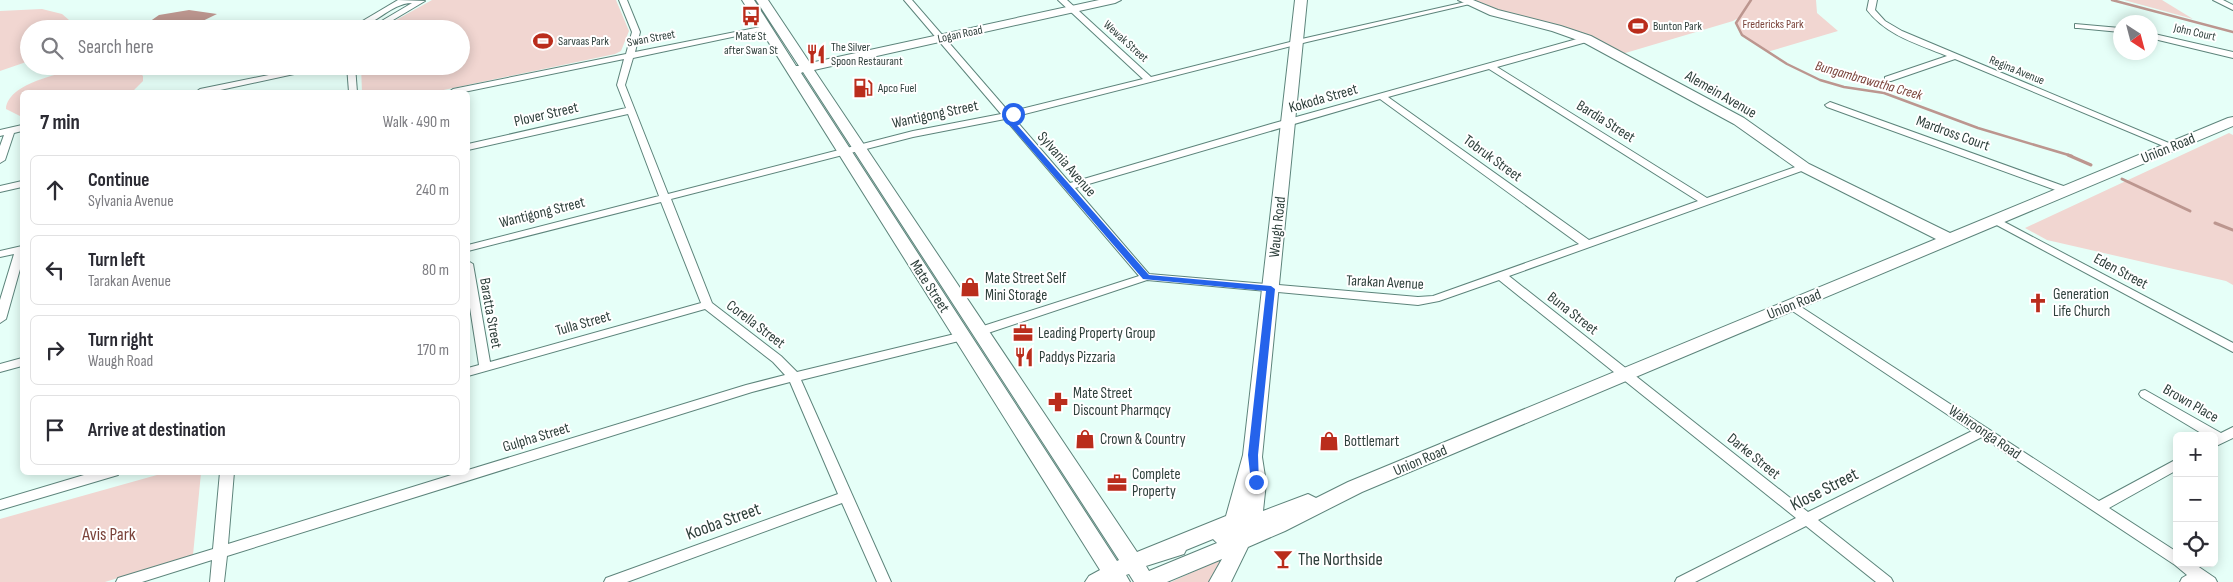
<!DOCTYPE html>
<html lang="en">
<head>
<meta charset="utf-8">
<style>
	body { margin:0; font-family:"Sofia Sans Condensed",sans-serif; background:#f7f7f7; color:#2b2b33 }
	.controls { position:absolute; right:15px; bottom:15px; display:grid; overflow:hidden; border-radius:8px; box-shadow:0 2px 12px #0003 }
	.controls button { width:45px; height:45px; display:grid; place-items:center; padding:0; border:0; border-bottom:1px solid #e1e1e2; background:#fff; color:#2b2b33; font:25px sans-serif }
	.compass { position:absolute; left:2113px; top:15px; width:45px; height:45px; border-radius:50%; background:#fff; box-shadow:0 2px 12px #0003; rotate:144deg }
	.stop { position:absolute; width:15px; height:15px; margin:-11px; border:4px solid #2563eb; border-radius:50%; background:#fff }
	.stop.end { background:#2563eb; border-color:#fff; box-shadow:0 1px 5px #0008 }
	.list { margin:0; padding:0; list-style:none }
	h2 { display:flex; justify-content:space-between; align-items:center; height:65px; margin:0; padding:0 20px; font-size:21px }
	h2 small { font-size:16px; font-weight:400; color:#7c7c81 }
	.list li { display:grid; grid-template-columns:32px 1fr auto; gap:15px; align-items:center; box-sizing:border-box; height:70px; margin:0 10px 10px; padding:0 10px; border:1px solid #e1e1e2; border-radius:8px }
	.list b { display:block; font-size:19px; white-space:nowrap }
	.list p { margin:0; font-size:16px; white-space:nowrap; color:#7c7c81 }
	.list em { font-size:16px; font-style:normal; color:#7c7c81 }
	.icon { flex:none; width:28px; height:28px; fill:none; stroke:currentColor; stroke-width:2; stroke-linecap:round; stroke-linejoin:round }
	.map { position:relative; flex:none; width:2233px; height:582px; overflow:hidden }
	.search { position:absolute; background:#fff; box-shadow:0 2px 12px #0003; left:20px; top:20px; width:450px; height:55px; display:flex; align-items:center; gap:12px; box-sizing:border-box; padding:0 18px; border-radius:28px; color:#7c7c81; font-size:19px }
	.panel { position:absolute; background:#fff; box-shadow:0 2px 12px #0003; left:20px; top:90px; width:450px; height:385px; border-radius:8px }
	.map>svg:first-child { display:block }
	.green { fill:#f1d6d1 }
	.water { fill:#bc968f }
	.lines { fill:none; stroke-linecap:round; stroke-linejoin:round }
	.stream-far1 { stroke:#bc968f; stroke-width:2.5 }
	.stream { stroke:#bc968f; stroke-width:3 }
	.street-casing { stroke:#5d847b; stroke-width:2 }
	.secondary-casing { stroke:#5d847b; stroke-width:2 }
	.street { fill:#fff; fill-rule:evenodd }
	.secondary { fill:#fff; fill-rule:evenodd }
	.route { fill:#2563eb }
	.labels { text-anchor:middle; stroke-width:4; stroke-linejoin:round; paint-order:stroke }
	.far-park-label { font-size:12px; fill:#7b443b; stroke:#fff }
	.far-poi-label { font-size:12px; fill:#2f403c; stroke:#fff; text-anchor:start }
	.far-street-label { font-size:12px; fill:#2f403c; stroke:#fff }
	.far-water-label { font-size:14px; font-style:italic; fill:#794239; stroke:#fff }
	.street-label { font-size:15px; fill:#2f403c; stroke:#fff }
	.poi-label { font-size:15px; fill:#2f403c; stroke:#fff; text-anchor:start }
	.near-street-label { font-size:18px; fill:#2f403c; stroke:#fff }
	.near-park-label { font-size:18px; fill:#7b443b; stroke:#fff }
	.near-poi-label { font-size:18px; fill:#2f403c; stroke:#fff; text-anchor:start }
</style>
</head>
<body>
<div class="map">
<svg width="2233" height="582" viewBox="0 0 2233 582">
	<rect width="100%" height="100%" fill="#e6fff8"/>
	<g class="green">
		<path d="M432,0H616L629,31L621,51L615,54L434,92H362L361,66H461V29H380Z"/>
		<path d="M1472,0H1816L1817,13L1838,31L1767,52L1742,35L1736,23L1740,17L1733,21L1622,54L1587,34L1504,14Z"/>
		<path d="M2124,0H2162L2193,19Z"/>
		<path d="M42,9L62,14L69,20L70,29H29V61L0,71V11Z"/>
		<path d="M98,66L134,67L143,76V81L132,92H22V117L6,109C8,80 75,70 98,66Z"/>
		<path d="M2229,133L2233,135V285L2226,281L2047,240L2025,228Z"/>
		<path d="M164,473H201L193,555L105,582H0V519Z"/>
		<path d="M1219,560L1221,561L1214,582H1171Z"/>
	</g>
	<path class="water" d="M189,10L217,14L186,29H162L149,22L159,15Z"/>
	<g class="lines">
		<g class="stream-far1">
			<path d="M1751,0L1736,23L1742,35L1787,64L1820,80L1844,87L1884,93L1978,128L2072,156"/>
			<path d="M2112,0L2233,32"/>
		</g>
		<g class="stream">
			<path d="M2068,155L2091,165"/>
			<path d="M2122,179L2190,211"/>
			<path d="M2215,223L2233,230"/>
		</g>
		<defs>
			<g id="street">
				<path d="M398,0L425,1L378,29H368L412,3C390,3 373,29 349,29Z"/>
				<path d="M619,0H627L640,32L635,52L765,26L769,28L765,30L633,58L625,85L668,194L913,131L1001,114L904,0H912L1009,112L1143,79L1058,0H1067L1151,77L1306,38L1470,1L1474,3L1307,42L1013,117L1070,183L1271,124L1584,37H1590V41L1497,67L1707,198L1801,165L1804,164L1809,167L1807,169L1509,276L1808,512L1972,431L1788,308L1786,305L1788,302L1792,301L2099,501L2177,459V470L2109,508L2177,552V563H2193L2215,578L2217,582H2180L2182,578L2187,575L2175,565L1982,437L1818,520L1891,578L1893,582H1876L1806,526L1695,582H1675L1677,578L1796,518L1499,280L1439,301L1418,305L1147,280L985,334H977L975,331L977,328L1139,276L1005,119L913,137L671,199L712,303L781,356L797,372L963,332L969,336L963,340L801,380L891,582H877L842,503L627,582H604L606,578L838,494L790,382L752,392L227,556L224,582H210L212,560L142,582H116L118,578L213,549L220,472H234L228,544L461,472H468V470L746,385L785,375L773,362L705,309L468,376V368L479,365L468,295V261L473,264L490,362L701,303L661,202L468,251V245L659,196L628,114L468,150V144L626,108L617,85L624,59L464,92H449L453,89L626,54L632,32ZM1489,69L1698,201L1589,240L1388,97ZM1380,99L1579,244L1433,296L1418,297L1149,274L1075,188Z"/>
				<path d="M1869,0H1877L1875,10L1885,21L1902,31L2176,146L2174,148H2168L1955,59L1891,81H1885V77L1947,56C1918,44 1887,36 1867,10Z"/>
				<path d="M2213,0H2223L2233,5V10Z"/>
				<path d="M2075,24L2120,28V32L2078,28H2075Z"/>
				<path d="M2150,33L2233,52V58L2150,38Z"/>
				<path d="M313,66H331L211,92H196L200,89Z"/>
				<path d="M347,66H355L357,92H349Z"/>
				<path d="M1830,102L2069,188L2070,190L2065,193L2061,192L1827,107L1825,105Z"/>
				<path d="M22,125V131L14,133L5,160L0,163V146L4,135L0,136V130Z"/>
				<path d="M22,181V187L0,192V186Z"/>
				<path d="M1995,217L2233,343V352L1991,222L1990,220Z"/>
				<path d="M22,246V262L6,319L0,323V300L14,254L0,257V251Z"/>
				<path d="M22,358V366L0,372V364Z"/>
				<path d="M2145,390L2221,433L2233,427V438L2214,447V436H2206L2141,397L2139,394L2141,391Z"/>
				<path d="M94,472H119L118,475L0,510V500Z"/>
			</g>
			<path id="secondary" d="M742,0H754L796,66H799L756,0H768L810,63L1099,0H1121L1115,3L814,70L1137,552L1226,516L1243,455L1295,0H1307L1262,457L1266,483L1263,511L1308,494L1316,498L1348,482L1936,239L1799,170L1734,124L1583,42L1552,31L1490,15L1458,0H1473L1498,10L1561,26L1591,36L1744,118L1809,164L1950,233L2228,118L2233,117V126L1362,492L1285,531L1248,547L1231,582H1209L1222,559L1167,582H1134L1129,574L1126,575L1130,582H1085L1089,576L1100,570ZM803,72L1119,560L1117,561L801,73ZM1213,539L1217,543L1149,571L1146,566L1184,554L1186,550Z"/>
		</defs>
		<use href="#street" class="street-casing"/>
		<use href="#secondary" class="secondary-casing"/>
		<use href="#street" class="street"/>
		<use href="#secondary" class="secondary"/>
	</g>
	<path class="route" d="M1013,112L1016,114L1010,117L1149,275L1271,286L1275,289L1258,455L1259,484H1253L1251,482L1248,455L1266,291L1143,279L1002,116Z"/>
	<defs>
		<symbol id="bus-bare" viewBox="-9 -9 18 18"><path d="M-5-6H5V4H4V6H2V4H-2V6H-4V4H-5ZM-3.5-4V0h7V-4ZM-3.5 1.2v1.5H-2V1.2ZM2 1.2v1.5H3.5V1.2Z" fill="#ba2d1c" stroke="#fff" stroke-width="2.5" paint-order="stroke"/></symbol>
		<symbol id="stadium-bare" viewBox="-9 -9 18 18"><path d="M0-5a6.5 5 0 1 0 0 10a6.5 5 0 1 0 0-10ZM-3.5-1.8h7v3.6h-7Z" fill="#ba2d1c" stroke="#fff" stroke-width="2.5" paint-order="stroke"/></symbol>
		<symbol id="restaurant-bare" viewBox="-9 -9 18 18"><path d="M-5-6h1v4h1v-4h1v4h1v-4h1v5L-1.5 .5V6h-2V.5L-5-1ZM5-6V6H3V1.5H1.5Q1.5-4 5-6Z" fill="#ba2d1c" stroke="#fff" stroke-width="2.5" paint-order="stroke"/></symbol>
		<symbol id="fuel-bare" viewBox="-9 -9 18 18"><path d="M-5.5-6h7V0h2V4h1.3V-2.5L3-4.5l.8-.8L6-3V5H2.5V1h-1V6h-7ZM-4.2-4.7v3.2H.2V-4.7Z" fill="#ba2d1c" stroke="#fff" stroke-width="2.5" paint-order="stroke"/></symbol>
		<symbol id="shop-bare" viewBox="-9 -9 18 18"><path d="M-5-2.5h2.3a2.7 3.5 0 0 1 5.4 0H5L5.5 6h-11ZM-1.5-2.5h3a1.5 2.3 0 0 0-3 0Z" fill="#ba2d1c" stroke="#fff" stroke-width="2.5" paint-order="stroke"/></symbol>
		<symbol id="church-bare" viewBox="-9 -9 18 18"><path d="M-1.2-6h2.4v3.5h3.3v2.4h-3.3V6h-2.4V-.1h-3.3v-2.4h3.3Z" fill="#ba2d1c" stroke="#fff" stroke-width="2.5" paint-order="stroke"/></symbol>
		<symbol id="office-bare" viewBox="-9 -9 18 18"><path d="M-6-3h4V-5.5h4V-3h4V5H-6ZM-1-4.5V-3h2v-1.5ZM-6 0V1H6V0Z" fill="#ba2d1c" stroke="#fff" stroke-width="2.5" paint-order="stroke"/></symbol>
		<symbol id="pharmacy-bare" viewBox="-9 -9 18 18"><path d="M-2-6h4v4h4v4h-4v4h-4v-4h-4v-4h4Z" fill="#ba2d1c" stroke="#fff" stroke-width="2.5" paint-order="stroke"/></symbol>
		<symbol id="bar-bare" viewBox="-9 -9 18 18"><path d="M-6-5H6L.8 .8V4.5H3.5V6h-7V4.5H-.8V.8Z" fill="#ba2d1c" stroke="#fff" stroke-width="2.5" paint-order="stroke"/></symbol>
	</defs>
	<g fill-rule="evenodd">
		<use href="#bus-bare" x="737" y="2" width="28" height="28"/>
		<use href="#stadium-bare" x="1624" y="12" width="28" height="28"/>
		<use href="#stadium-bare" x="529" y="27" width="28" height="28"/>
		<use href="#restaurant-bare" x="802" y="40" width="28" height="28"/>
		<use href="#fuel-bare" x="849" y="74" width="28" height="28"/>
		<use href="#shop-bare" x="956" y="273" width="28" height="28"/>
		<use href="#church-bare" x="2024" y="289" width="28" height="28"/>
		<use href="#office-bare" x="1009" y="319" width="28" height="28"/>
		<use href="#restaurant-bare" x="1010" y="343" width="28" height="28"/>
		<use href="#pharmacy-bare" x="1044" y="388" width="28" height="28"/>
		<use href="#shop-bare" x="1071" y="425" width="28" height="28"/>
		<use href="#shop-bare" x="1315" y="427" width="28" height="28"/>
		<use href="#office-bare" x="1103" y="469" width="28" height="28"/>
		<use href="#bar-bare" x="1269" y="545" width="28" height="28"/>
	</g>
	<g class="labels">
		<g class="far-park-label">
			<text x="1773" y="28">Fredericks Park</text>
		</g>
		<g class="far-poi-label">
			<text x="1653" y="30">Bunton Park</text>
			<text x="751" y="40" text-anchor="middle">Mate St<tspan x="751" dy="14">after Swan St</tspan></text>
			<text x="558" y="45">Sarvaas Park</text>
			<text x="831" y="51">The Silver<tspan x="831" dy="14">Spoon Restaurant</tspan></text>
			<text x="878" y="92">Apco Fuel</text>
		</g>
		<g class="far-street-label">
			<text transform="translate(2195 32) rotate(13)" y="4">John Court</text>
			<text transform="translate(960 34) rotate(-12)" y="4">Logan Road</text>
			<text transform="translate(651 38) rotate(-11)" y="4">Swan Street</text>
			<text transform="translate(1126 41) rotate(42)" y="4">Wewak Street</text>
			<text transform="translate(2017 70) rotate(22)" y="4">Regina Avenue</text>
		</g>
		<g class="far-water-label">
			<text transform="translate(1869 80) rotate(16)" y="5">Bungambrawatha Creek</text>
		</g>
		<g class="street-label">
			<text transform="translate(1721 94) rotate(30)" y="5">Alemein Avenue</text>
			<text transform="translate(1323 98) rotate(-16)" y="5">Kokoda Street</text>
			<text transform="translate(546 114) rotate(-13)" y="5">Plover Street</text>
			<text transform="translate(935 114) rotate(-12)" y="5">Wantigong Street</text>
			<text transform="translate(1606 121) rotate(32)" y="5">Bardia Street</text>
			<text transform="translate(1953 133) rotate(20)" y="5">Mardross Court</text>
			<text transform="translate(2168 148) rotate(-22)" y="5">Union Road</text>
			<text transform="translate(1493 158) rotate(36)" y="5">Tobruk Street</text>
			<text transform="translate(1067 164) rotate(49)" y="5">Sylvania Avenue</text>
			<text transform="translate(542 212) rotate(-14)" y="5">Wantigong Street</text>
			<text transform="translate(1277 227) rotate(-84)" y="5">Waugh Road</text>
			<text transform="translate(2121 271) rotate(28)" y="5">Eden Street</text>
			<text transform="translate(1385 282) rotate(3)" y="5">Tarakan Avenue</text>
			<text transform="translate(930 286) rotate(57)" y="5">Mate Street</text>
			<text transform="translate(1794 304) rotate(-22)" y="5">Union Road</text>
			<text transform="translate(491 313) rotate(80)" y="5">Baratta Street</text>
			<text transform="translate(1573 313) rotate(38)" y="5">Buna Street</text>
			<text transform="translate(583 323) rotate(-16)" y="5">Tulla Street</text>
			<text transform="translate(756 324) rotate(37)" y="5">Corella Street</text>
			<text transform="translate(2191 403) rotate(30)" y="5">Brown Place</text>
			<text transform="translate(1985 432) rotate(34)" y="5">Wahroonga Road</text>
			<text transform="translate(536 437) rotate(-17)" y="5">Gulpha Street</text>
			<text transform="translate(1754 456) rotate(39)" y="5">Darke Street</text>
			<text transform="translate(1420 460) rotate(-23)" y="5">Union Road</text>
		</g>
		<g class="poi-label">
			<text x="985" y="283">Mate Street Self<tspan x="985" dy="17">Mini Storage</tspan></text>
			<text x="2053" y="299">Generation<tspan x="2053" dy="17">Life Church</tspan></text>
			<text x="1038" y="338">Leading Property Group</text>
			<text x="1039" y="362">Paddys Pizzaria</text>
			<text x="1073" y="398">Mate Street<tspan x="1073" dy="17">Discount Pharmqcy</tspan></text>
			<text x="1100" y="444">Crown &amp; Country</text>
			<text x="1344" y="446">Bottlemart</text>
			<text x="1132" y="479">Complete<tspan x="1132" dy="17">Property</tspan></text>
		</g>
		<g class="near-street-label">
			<text transform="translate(1824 489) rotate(-27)" y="6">Klose Street</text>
			<text transform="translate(723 521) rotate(-20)" y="6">Kooba Street</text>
		</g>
		<g class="near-park-label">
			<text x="109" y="540">Avis Park</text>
		</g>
		<g class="near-poi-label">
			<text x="1298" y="565">The Northside</text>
		</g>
	</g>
</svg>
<div class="controls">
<button>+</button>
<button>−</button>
<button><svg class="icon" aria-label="locate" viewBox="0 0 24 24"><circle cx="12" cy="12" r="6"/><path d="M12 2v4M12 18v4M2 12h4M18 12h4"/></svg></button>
</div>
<svg class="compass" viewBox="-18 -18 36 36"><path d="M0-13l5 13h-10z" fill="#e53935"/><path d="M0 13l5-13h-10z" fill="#7c7c81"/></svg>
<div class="stop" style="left:1013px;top:114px"></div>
<div class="stop end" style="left:1256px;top:482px"></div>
<div class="search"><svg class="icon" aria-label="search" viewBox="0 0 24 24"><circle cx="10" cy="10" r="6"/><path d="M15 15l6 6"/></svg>Search here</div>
<section class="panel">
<h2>7 min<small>Walk · 490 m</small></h2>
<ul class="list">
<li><svg class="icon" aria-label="ahead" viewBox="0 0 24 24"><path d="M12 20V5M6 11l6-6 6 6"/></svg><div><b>Continue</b><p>Sylvania Avenue</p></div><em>240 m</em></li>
<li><svg class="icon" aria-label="left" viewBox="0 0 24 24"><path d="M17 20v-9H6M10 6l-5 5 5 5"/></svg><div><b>Turn left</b><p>Tarakan Avenue</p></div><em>80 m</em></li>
<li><svg class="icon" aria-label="right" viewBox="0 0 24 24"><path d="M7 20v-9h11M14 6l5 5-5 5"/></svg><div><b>Turn right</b><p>Waugh Road</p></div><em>170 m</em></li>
<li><svg class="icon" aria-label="arrive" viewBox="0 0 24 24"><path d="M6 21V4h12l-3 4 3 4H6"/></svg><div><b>Arrive at destination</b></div></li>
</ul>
</section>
</div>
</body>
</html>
